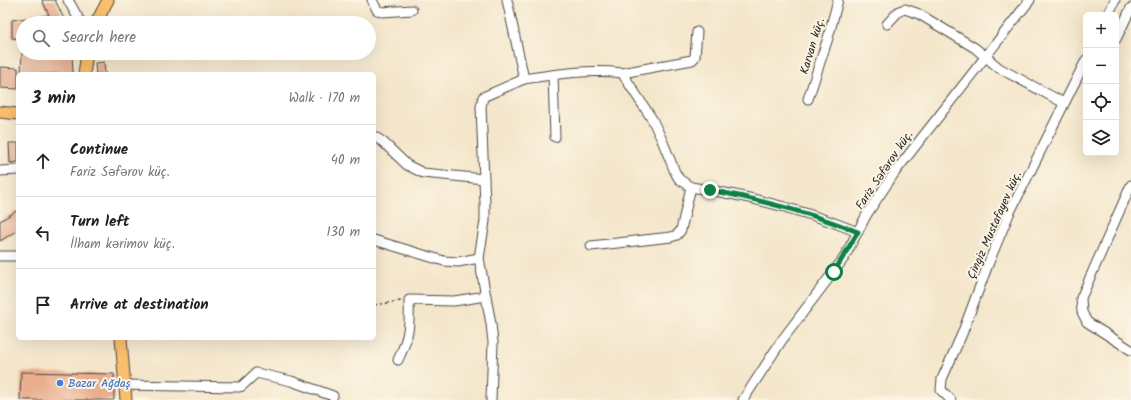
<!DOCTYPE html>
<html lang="en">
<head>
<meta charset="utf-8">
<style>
	body { margin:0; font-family:Kalam,sans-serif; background:#f2f2f2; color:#222 }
	.controls { position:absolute; right:12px; top:12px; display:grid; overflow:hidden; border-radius:6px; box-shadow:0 4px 16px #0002 }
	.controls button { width:36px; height:36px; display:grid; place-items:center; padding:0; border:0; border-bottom:1px solid #e0e0e0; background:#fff; color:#222; font:20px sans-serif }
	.stop { position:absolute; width:12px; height:12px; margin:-9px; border:3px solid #0b8043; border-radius:50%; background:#fff }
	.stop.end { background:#0b8043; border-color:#fff; box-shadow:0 1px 4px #0008 }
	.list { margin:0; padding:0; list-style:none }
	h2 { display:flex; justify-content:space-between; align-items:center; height:52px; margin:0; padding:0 16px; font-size:17px }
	h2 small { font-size:13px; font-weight:400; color:#767676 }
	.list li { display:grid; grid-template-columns:26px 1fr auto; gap:12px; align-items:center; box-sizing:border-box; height:72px; padding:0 16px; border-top:1px solid #e0e0e0 }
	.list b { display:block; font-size:15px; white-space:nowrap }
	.list p { margin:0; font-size:13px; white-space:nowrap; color:#767676 }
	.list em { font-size:13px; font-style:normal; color:#767676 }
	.icon { flex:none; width:22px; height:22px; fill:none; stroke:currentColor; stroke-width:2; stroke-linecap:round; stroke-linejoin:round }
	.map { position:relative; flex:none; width:1131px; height:400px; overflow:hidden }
	.search { position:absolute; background:#fff; box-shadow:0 4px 16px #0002; left:16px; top:16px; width:360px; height:44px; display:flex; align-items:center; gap:10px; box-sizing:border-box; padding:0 14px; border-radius:22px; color:#767676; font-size:15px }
	.panel { position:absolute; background:#fff; box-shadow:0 4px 16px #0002; left:16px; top:72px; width:360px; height:268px; border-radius:6px }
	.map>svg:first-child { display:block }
	.building { fill:#e9ae8e }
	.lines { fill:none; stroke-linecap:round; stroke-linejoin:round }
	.minor-casing { stroke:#494743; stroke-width:11 }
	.major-casing { stroke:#494743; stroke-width:13 }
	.path { stroke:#494743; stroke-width:1.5; stroke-dasharray:3 3; stroke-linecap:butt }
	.minor { stroke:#fff; stroke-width:9 }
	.major { stroke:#fabe6d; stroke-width:11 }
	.route { stroke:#0b8043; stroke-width:5 }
	.shop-dot { fill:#3f7fe0; stroke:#fcf5e5; stroke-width:1.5 }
	.labels { text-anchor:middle; stroke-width:4; stroke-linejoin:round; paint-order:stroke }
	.street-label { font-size:12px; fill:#2b2b2b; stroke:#fcf5e5 }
	.shop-label { font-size:12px; fill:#366cbe; stroke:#fcf5e5; text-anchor:start }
</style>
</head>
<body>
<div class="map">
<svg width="1131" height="400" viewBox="0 0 1131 400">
	<rect width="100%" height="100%" fill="#fcf5e5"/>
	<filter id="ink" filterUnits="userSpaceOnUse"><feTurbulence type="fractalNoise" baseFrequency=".025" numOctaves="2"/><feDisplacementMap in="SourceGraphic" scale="8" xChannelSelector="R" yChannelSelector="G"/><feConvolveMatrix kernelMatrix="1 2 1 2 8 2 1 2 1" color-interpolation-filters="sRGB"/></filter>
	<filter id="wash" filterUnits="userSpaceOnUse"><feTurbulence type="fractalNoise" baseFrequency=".012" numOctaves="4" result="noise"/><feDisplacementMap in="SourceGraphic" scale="16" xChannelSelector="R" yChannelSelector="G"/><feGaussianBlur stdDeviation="0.9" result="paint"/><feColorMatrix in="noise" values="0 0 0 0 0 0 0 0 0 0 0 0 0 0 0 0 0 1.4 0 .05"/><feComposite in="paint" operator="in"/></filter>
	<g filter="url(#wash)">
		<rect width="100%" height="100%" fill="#f4e6cb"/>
		<g id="blocks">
			<g class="building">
				<path d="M42,0H55L66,23H23V39L12,38V20L49,15Z"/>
				<path d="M22,53H72L73,74H21Z"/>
				<path d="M104,62L105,74H96L95,63Z"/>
				<path d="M0,67L18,68V89L0,88Z"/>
				<path d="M9,143H18V162L10,163Z"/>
				<path d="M18,210V230L0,241V221Z"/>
				<path d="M21,372L114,374V400H20Z"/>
			</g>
		</g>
	</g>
	<g filter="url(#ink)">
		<use href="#blocks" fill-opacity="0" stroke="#494743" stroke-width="1"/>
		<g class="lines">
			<defs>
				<g id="minor">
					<path d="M68,0L81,23"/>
					<path d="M372,0L377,10L382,12L412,10"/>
					<path d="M1108,15L1115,0"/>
					<path d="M887,24L899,11L905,9L919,14L975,48L999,68L1064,103"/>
					<path d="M1116,39L1131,8"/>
					<path d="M622,73L692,60L695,57L697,32"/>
					<path d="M553,75L555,137"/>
					<path d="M524,79C557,74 589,69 622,73L652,119L662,140L675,172L679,179L691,187C749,196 804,210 858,232"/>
					<path d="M808,99L828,38L838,0"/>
					<path d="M374,136L383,142L407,165L423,173L484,179"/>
					<path d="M0,171L18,170"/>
					<path d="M1131,185L1081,298L1082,312L1087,322L1131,350"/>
					<path d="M374,240L444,261L458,262L479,258"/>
					<path d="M591,246L671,237L677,235L681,230L691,187"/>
					<path d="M0,256H18"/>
					<path d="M398,360C409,337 410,326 409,300L454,301L486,296"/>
					<path d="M125,385L239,387L242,386L256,373L291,381L333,396"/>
					<path d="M491,400L493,342L491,324L479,258L485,221V204L481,107L483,97L524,79L507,0"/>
					<path d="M743,400L782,340L844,258L867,214L895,172L1030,0"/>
					<path d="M951,400L941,390L942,379L962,334L989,262L1009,214L1086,60"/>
				</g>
				<g id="major">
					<path d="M96,23L108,0"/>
					<path d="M84,74L87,53"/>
					<path d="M0,112L18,114"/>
					<path d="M121,338L126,400"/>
				</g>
			</defs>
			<use href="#minor" class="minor-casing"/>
			<use href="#major" class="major-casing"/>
			<path class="path" d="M374,305L401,301"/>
			<use href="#minor" class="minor"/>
			<use href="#major" class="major"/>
		</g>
	</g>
	<g class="lines" filter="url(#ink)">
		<path class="route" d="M710,190C761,200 809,212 858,232L834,272"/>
	</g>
	<circle class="shop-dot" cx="60" cy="383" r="4"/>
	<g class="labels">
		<g class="street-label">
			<text transform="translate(812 46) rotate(-73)" y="4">Karvan küç.</text>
			<text transform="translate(884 170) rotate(-56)" y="4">Fariz Səfərov küç.</text>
			<text transform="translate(994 225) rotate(-66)" y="4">Çingiz Mustafayev küç.</text>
		</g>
		<g class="shop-label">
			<text x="68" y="387">Bazar Ağdaş</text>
		</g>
	</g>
</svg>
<div class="controls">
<button>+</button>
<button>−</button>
<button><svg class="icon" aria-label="locate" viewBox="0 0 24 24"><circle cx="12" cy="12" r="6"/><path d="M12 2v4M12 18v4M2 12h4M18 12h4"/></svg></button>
<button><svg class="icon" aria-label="layers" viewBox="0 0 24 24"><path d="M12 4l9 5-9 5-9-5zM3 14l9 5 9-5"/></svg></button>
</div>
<div class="stop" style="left:834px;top:272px"></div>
<div class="stop end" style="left:710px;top:190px"></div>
<div class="search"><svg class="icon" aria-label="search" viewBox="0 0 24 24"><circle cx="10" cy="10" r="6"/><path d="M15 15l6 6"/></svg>Search here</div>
<section class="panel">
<h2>3 min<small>Walk · 170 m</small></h2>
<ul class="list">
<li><svg class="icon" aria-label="ahead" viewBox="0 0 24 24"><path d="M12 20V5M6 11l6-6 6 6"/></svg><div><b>Continue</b><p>Fariz Səfərov küç.</p></div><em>40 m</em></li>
<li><svg class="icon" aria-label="left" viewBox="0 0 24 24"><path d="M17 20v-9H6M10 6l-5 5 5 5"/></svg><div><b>Turn left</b><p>İlham kərimov küç.</p></div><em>130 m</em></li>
<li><svg class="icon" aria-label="arrive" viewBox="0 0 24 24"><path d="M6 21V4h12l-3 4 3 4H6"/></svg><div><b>Arrive at destination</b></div></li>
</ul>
</section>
</div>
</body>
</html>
